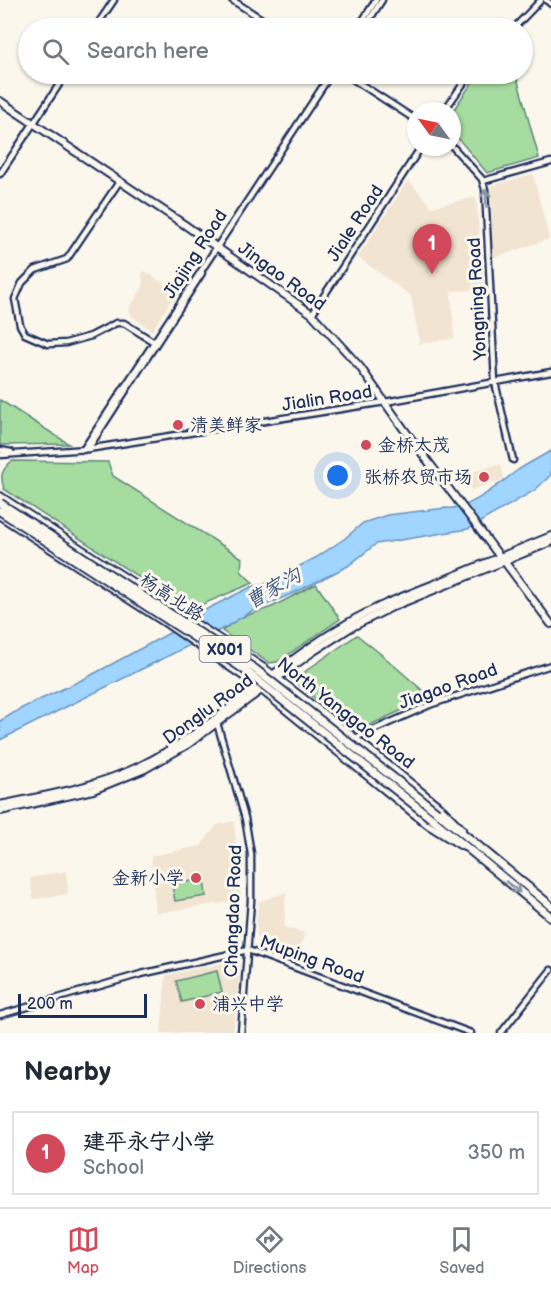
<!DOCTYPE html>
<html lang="en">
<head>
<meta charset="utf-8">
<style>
	body { margin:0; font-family:"Balsamiq Sans","LXGW WenKai TC",sans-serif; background:#f6f6f7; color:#1f2937 }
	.compass { position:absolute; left:407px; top:102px; width:54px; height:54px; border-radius:50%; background:#fff; box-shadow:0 2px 4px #0004; rotate:303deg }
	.scale { position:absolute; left:18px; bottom:15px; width:129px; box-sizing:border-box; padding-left:6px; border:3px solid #1b2f5e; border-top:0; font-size:16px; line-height:21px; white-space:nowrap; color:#1b2f5e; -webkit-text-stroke:4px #fbf7ec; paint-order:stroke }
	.you { position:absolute; left:338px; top:476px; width:21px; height:21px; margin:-15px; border:4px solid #fff; border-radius:50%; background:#1a73e8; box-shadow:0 0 0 9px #1a73e833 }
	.badge { display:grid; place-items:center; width:39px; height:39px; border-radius:50%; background:#d1495b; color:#fff; font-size:20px; font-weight:700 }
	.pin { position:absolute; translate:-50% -50px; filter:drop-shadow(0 2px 3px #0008) }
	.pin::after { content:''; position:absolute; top:32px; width:21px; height:18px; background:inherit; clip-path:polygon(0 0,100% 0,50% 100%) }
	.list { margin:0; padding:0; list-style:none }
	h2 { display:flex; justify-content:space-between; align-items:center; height:78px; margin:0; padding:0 24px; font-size:26px }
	h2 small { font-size:20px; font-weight:400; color:#747a83 }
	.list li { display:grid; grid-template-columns:39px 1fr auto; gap:18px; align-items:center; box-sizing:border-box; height:84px; margin:0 12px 12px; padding:0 12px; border:2px solid #e0e1e3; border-radius:0px }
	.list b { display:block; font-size:22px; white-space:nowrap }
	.list p { margin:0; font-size:20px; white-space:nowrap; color:#747a83 }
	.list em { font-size:20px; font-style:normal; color:#747a83 }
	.icon { flex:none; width:33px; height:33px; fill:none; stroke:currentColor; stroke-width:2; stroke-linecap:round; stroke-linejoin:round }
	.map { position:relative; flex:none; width:551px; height:1033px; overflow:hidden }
	.search { position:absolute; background:#fff; box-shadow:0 2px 4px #0004; left:18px; right:18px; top:18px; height:66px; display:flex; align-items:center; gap:15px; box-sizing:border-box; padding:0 21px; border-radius:33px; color:#747a83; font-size:22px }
	.sheet { height:174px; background:#fff }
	nav { display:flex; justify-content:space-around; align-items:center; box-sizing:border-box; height:84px; border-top:2px solid #e0e1e3; background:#fff; font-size:16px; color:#747a83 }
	nav a { display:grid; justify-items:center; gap:3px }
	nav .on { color:#d1495b }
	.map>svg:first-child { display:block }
	.built { fill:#f1e4d0 }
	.green { fill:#a6dca0; stroke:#60867f; stroke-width:1.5 }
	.water { fill:#a0d5ff; stroke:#6b93bf; stroke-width:1.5 }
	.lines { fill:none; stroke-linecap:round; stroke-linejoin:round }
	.minor-casing { stroke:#1b2f5e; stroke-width:9 }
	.major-casing { stroke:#1b2f5e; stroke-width:10 }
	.highway-casing { stroke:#1b2f5e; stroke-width:11 }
	.minor { stroke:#fbf7ec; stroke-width:4.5 }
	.major { stroke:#fbf7ec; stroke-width:6 }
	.highway { stroke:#fbf7ec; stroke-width:7 }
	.highway-bridge-casing { stroke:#1b2f5e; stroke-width:11; stroke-linecap:butt }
	.highway-bridge { stroke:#fbf7ec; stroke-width:7 }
	.oneway { stroke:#8b93a5 }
	.poi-dot { fill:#d1495b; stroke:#fbf7ec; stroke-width:2 }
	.labels { text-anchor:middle; stroke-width:6; stroke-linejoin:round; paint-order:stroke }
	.shield { fill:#fbf7ec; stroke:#5e6b89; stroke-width:1.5 }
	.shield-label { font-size:16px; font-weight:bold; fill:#1b2f5e }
	.street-label { font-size:18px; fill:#1b2f5e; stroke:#fbf7ec }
	.poi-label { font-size:18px; fill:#1b2f5e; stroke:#fbf7ec; text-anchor:start }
	.water-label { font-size:20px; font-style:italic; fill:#3c5886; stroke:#fbf7ec }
</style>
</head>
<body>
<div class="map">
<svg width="551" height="1033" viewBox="0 0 551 1033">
	<rect width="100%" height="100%" fill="#fbf7ec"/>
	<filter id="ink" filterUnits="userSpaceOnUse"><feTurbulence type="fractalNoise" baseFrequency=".0167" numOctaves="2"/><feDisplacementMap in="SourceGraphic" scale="12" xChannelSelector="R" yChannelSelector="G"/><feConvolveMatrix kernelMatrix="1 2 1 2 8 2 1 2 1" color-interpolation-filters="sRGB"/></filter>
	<g filter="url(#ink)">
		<g class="built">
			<path d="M533,174L549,239L493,258L491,186Z"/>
			<path d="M408,180L432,207L476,197L484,290L451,291L454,338L420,344L411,296L358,257Z"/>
			<path d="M144,271L177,291L152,331L132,316L129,309L143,287L142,274Z"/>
			<path d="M501,464L504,479L471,490L464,474Z"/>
			<path d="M234,821L241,900L156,913L151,856L201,846L217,825Z"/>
			<path d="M66,871L68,894L33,899L30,878Z"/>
			<path d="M286,892L284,927L305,933L295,960L264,947L257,936L256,922L259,902Z"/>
			<path d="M239,960L240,971L233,1033H161L166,975Z"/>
		</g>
		<g class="green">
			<path d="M478,74H516L539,158L487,173L452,131V112Z"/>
			<path d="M0,400L69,444L0,445Z"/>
			<path d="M12,461L108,462L113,476L242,558L241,571L253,583L189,610L4,489C0,476 1,470 12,461Z"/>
			<path d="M316,584L340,619L277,662L269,663L222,631L239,618L272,607Z"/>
			<path d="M357,635L382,655L430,697L355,732L295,682L307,670Z"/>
			<path d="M204,879L206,896L175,901L172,884Z"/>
			<path d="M217,971L222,992L182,1002L176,981Z"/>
		</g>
		<path class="water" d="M551,451V475L535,490L468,529L376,544L348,566L296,592L252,611L226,627L0,740V721L22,708L86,678L201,616V612L251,587L265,584L317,557L344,539L363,523L387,515L446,508C468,512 501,482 518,470C529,463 540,457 551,451Z"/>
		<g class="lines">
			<defs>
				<g id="minor">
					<path d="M232,0L276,28"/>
					<path d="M546,0L551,4"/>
					<path d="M95,28L114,0"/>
					<path d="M358,28L376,0"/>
					<path d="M364,28L382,0"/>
					<path d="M514,28L541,0"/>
					<path d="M345,74L416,120"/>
					<path d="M444,111L470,74"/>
					<path d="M452,146L482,179L485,189L495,382L513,460"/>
					<path d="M0,174L66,74"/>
					<path d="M483,181L551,162"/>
					<path d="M119,182L67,259L35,270L22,283L15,299L20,325L25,334L48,344L66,343L91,336L116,323H124L154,342"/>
					<path d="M312,314L421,147"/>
					<path d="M88,449L202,273"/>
					<path d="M0,450L11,452"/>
					<path d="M83,450L331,74"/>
					<path d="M0,455L88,449L385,402L551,372"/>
					<path d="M217,723L245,818L251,854V901L241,1033"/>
					<path d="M355,738L432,704L551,665"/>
					<path d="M0,1015L141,974L248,950L471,1033"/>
					<path d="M501,1033L551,970"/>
				</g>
				<g id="major">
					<path d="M0,101L185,225L312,314L360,367L403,428L500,557"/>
					<path d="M0,496L264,668L355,738L440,807L462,829"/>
					<path d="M0,516L167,624L249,680L428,825L460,845"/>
					<path d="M504,561L551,624"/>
					<path d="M0,805C48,795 96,787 140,766C215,729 274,666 346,624C375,607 406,595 437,583C475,567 513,552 551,536"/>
					<path d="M0,811L93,790L145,769L187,745L311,653L350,628L392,607L551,542"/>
				</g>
				<g id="highway">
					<path d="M437,812L551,906"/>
					<path d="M431,818L551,917"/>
				</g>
			</defs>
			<use href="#minor" class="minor-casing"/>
			<use href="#major" class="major-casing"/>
			<use href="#highway" class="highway-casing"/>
			<use href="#minor" class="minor"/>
			<use href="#major" class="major"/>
			<use href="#highway" class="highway"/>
			<defs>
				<g id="highway-bridge">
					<path d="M0,503L255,669L437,812"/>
					<path d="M0,511L242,668L431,818"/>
				</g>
			</defs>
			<use href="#highway-bridge" class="highway-bridge-casing"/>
			<use href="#highway-bridge" class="highway-bridge"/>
		</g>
		<defs><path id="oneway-shaft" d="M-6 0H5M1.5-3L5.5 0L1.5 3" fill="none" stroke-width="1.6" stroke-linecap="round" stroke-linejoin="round" transform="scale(1.5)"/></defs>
		<g class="oneway">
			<use href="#oneway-shaft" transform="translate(486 198) rotate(-93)"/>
			<use href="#oneway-shaft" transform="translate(513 887) rotate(39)"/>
		</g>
	</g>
	<g class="poi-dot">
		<circle cx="178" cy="425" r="6"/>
		<circle cx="366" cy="445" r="6"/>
		<circle cx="484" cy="477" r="6"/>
		<circle cx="196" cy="878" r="6"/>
		<circle cx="200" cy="1004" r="6"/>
	</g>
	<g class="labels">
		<rect class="shield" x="199.5" y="636" width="51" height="26" rx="4.5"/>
		<g class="shield-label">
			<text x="225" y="655">X001</text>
		</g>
		<g class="street-label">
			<text transform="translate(355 223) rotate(-57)" y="6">Jiale Road</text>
			<text transform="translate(195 254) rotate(-57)" y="6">Jiajing Road</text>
			<text transform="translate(282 276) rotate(36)" y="6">Jingao Road</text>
			<text transform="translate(477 299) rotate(-93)" y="6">Yongning Road</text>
			<text transform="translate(327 398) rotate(-9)" y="6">Jialin Road</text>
			<text transform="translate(172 597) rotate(33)" y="6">杨高北路</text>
			<text transform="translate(448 686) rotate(-20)" y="6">Jiagao Road</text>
			<text transform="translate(208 709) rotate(-36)" y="6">Donglu Road</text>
			<text transform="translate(346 713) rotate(38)" y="6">North Yanggao Road</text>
			<text transform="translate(233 911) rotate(-88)" y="6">Changdao Road</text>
			<text transform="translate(312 959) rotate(20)" y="6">Muping Road</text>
		</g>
		<g class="poi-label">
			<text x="190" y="431">清美鲜家</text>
			<text x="378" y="451">金桥太茂</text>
			<text x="472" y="483" text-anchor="end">张桥农贸市场</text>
			<text x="184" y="884" text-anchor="end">金新小学</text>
			<text x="212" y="1010">浦兴中学</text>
		</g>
		<g class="water-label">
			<text transform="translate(273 588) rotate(-30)" y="7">曹家沟</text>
		</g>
	</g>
</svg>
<svg class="compass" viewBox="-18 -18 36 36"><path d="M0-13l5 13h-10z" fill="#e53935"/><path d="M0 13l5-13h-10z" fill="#747a83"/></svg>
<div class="scale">200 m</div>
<div class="you"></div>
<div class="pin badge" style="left:432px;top:274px">1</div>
<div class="search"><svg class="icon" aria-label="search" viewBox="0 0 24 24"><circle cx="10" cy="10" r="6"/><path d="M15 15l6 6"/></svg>Search here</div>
</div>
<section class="sheet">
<h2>Nearby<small></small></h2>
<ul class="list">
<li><span class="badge">1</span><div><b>建平永宁小学</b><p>School</p></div><em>350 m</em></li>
</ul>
</section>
<nav>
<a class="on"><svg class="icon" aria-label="map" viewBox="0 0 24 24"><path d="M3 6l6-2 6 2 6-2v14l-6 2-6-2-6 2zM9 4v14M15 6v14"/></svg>Map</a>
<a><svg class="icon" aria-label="directions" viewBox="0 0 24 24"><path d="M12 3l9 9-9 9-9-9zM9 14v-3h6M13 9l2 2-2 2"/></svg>Directions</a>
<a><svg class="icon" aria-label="saved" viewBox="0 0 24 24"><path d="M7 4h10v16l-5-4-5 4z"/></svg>Saved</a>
</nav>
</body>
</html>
